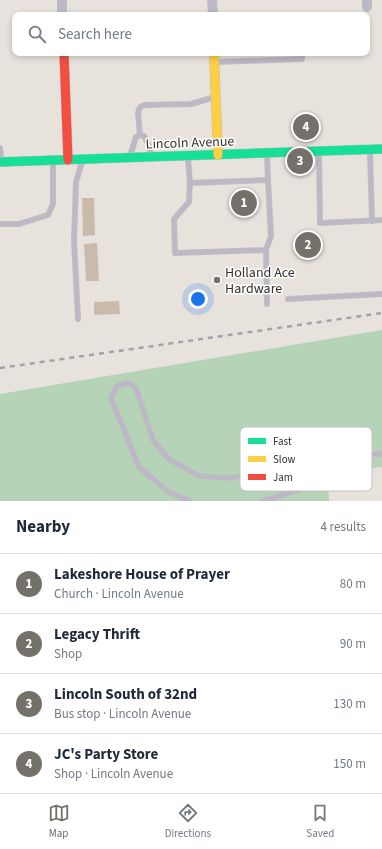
<!DOCTYPE html>
<html lang="en">
<head>
<meta charset="utf-8">
<style>
	body { margin:0; font-family:"Source Sans 3",sans-serif; background:#f2f2f3; color:#1f2937 }
	.you { position:absolute; left:198px; top:299px; width:14px; height:14px; margin:-10px; border:3px solid #fff; border-radius:50%; background:#1a73e8; box-shadow:0 0 0 6px #1a73e833 }
	.badge { display:grid; place-items:center; width:26px; height:26px; border-radius:50%; background:#74706a; color:#fff; font-size:13px; font-weight:700 }
	.pin { position:absolute; translate:-50% -50%; border:2px solid #fff; box-shadow:0 1px 4px #0006 }
	.list { margin:0; padding:0; list-style:none }
	h2 { display:flex; justify-content:space-between; align-items:center; height:52px; margin:0; padding:0 16px; font-size:17px }
	h2 small { font-size:13px; font-weight:400; color:#747a83 }
	.list li { display:grid; grid-template-columns:26px 1fr auto; gap:12px; align-items:center; box-sizing:border-box; height:60px; padding:0 16px; border-top:1px solid #e0e1e3 }
	.list b { display:block; font-size:15px; white-space:nowrap }
	.list p { margin:0; font-size:13px; white-space:nowrap; color:#747a83 }
	.list em { font-size:13px; font-style:normal; color:#747a83 }
	.icon { flex:none; width:22px; height:22px; fill:none; stroke:currentColor; stroke-width:2; stroke-linecap:round; stroke-linejoin:round }
	.map { position:relative; flex:none; width:382px; height:501px; overflow:hidden }
	.search { position:absolute; background:#fff; box-shadow:0 2px 6px #0003; left:12px; right:12px; top:12px; height:44px; display:flex; align-items:center; gap:10px; box-sizing:border-box; padding:0 14px; border-radius:8px; color:#747a83; font-size:15px }
	.sheet { height:292px; background:#fff }
	nav { display:flex; justify-content:space-around; align-items:center; box-sizing:border-box; height:56px; border-top:1px solid #e0e1e3; background:#fff; font-size:11px; color:#747a83 }
	nav a { display:grid; justify-items:center; gap:2px }
	nav .on { color:#74706a }
	.map>svg:first-child { display:block }
	.green { fill:#b4d3b7 }
	.building { fill:#c9baac }
	.lines { fill:none; stroke-linecap:round; stroke-linejoin:round }
	.lane-casing { stroke:#c4bfba; stroke-width:6 }
	.street-casing { stroke:#c4bfba; stroke-width:10 }
	.fast-casing { stroke:#c4bfba; stroke-width:10 }
	.slow-casing { stroke:#c4bfba; stroke-width:10 }
	.jam-casing { stroke:#c4bfba; stroke-width:10 }
	.lane { stroke:#bbb8c7; stroke-width:4.5 }
	.street { stroke:#bbb8c7; stroke-width:9 }
	.fast { stroke:#16e098; stroke-width:9 }
	.slow { stroke:#ffcf43; stroke-width:9 }
	.jam { stroke:#f24e42; stroke-width:9 }
	.rail { stroke:#a4a1a8; stroke-width:2.5; stroke-dasharray:5 5; stroke-linecap:butt }
	.poi-dot { fill:#74706a; stroke:#fff; stroke-width:1.5 }
	.labels { text-anchor:middle; stroke-width:3; stroke-linejoin:round; paint-order:stroke }
	.street-label { font-size:14px; fill:#36322d; stroke:#fff }
	.poi-label { font-size:14px; fill:#36322d; stroke:#fff; text-anchor:start }
	.key { fill:#fff; stroke:#c3c2c0; stroke-width:1 }
	.key-label { font-size:11px; fill:#36322d }
</style>
</head>
<body>
<div class="map">
<svg width="382" height="501" viewBox="0 0 382 501">
	<rect width="100%" height="100%" fill="#e8e2dc"/>
	<path class="green" d="M382,330V467L327,472L329,501H0V394Z"/>
	<g class="building">
		<path d="M82,198H94L95,235L83,236Z"/>
		<path d="M97,243L99,281H86L84,244Z"/>
		<path d="M119,301L120,314L94,315V302Z"/>
	</g>
	<g class="lines">
		<defs>
			<g id="lane">
				<path d="M216,62L302,59V53"/>
				<path d="M140,135L138,113L140,107L145,105L191,104L215,97"/>
				<path d="M0,148L1,160"/>
				<path d="M370,151L372,221"/>
				<path d="M319,153L320,223L382,220"/>
				<path d="M267,154L268,180"/>
				<path d="M130,156L136,137L140,135L144,136L149,146L151,156"/>
				<path d="M188,158L190,183L189,202L174,219L175,253L266,250L267,304"/>
				<path d="M190,183L268,180L271,236L266,250"/>
				<path d="M0,224H19L48,215L53,204V163"/>
				<path d="M288,299L382,294"/>
				<path d="M78,319L74,240L76,182L82,162"/>
				<path d="M190,501L167,491L139,467L111,398L117,386L129,383L136,388L153,440L169,459L199,476L231,478L281,468L323,455L382,454"/>
				<path d="M262,501L302,489L320,480L323,455"/>
			</g>
			<g id="street">
				<path d="M62,0V15"/>
				<path d="M212,0L213,15"/>
				<path d="M367,0V7"/>
			</g>
			<path id="fast" d="M0,162L382,149"/>
			<path id="slow" d="M214,53L218,155"/>
			<path id="jam" d="M64,53L68,160"/>
		</defs>
		<use href="#lane" class="lane-casing"/>
		<use href="#street" class="street-casing"/>
		<use href="#fast" class="fast-casing"/>
		<use href="#slow" class="slow-casing"/>
		<use href="#jam" class="jam-casing"/>
		<use href="#lane" class="lane"/>
		<use href="#street" class="street"/>
		<use href="#fast" class="fast"/>
		<use href="#slow" class="slow"/>
		<use href="#jam" class="jam"/>
		<path class="rail" d="M0,368L382,313"/>
	</g>
	<circle class="poi-dot" cx="217" cy="280" r="4"/>
	<g class="labels">
		<g class="street-label">
			<text transform="translate(190 142) rotate(-2)" y="5">Lincoln Avenue</text>
		</g>
		<g class="poi-label">
			<text x="225" y="277">Holland Ace<tspan x="225" dy="16">Hardware</tspan></text>
		</g>
	</g>
	<rect x="240" y="427" width="132" height="64" rx="6" class="key"/>
	<rect x="248" y="438" width="18" height="6" fill="#16e098"/>
	<rect x="248" y="456" width="18" height="6" fill="#ffcf43"/>
	<rect x="248" y="474" width="18" height="6" fill="#f24e42"/>
	<g class="key-label">
		<text x="273" y="445">Fast</text>
		<text x="273" y="463">Slow</text>
		<text x="273" y="481">Jam</text>
	</g>
</svg>
<div class="you"></div>
<div class="pin badge" style="left:244px;top:203px">1</div>
<div class="pin badge" style="left:308px;top:245px">2</div>
<div class="pin badge" style="left:300px;top:161px">3</div>
<div class="pin badge" style="left:306px;top:127px">4</div>
<div class="search"><svg class="icon" aria-label="search" viewBox="0 0 24 24"><circle cx="10" cy="10" r="6"/><path d="M15 15l6 6"/></svg>Search here</div>
</div>
<section class="sheet">
<h2>Nearby<small>4 results</small></h2>
<ul class="list">
<li><span class="badge">1</span><div><b>Lakeshore House of Prayer</b><p>Church · Lincoln Avenue</p></div><em>80 m</em></li>
<li><span class="badge">2</span><div><b>Legacy Thrift</b><p>Shop</p></div><em>90 m</em></li>
<li><span class="badge">3</span><div><b>Lincoln South of 32nd</b><p>Bus stop · Lincoln Avenue</p></div><em>130 m</em></li>
<li><span class="badge">4</span><div><b>JC's Party Store</b><p>Shop · Lincoln Avenue</p></div><em>150 m</em></li>
</ul>
</section>
<nav>
<a class="on"><svg class="icon" aria-label="map" viewBox="0 0 24 24"><path d="M3 6l6-2 6 2 6-2v14l-6 2-6-2-6 2zM9 4v14M15 6v14"/></svg>Map</a>
<a><svg class="icon" aria-label="directions" viewBox="0 0 24 24"><path d="M12 3l9 9-9 9-9-9zM9 14v-3h6M13 9l2 2-2 2"/></svg>Directions</a>
<a><svg class="icon" aria-label="saved" viewBox="0 0 24 24"><path d="M7 4h10v16l-5-4-5 4z"/></svg>Saved</a>
</nav>
</body>
</html>
